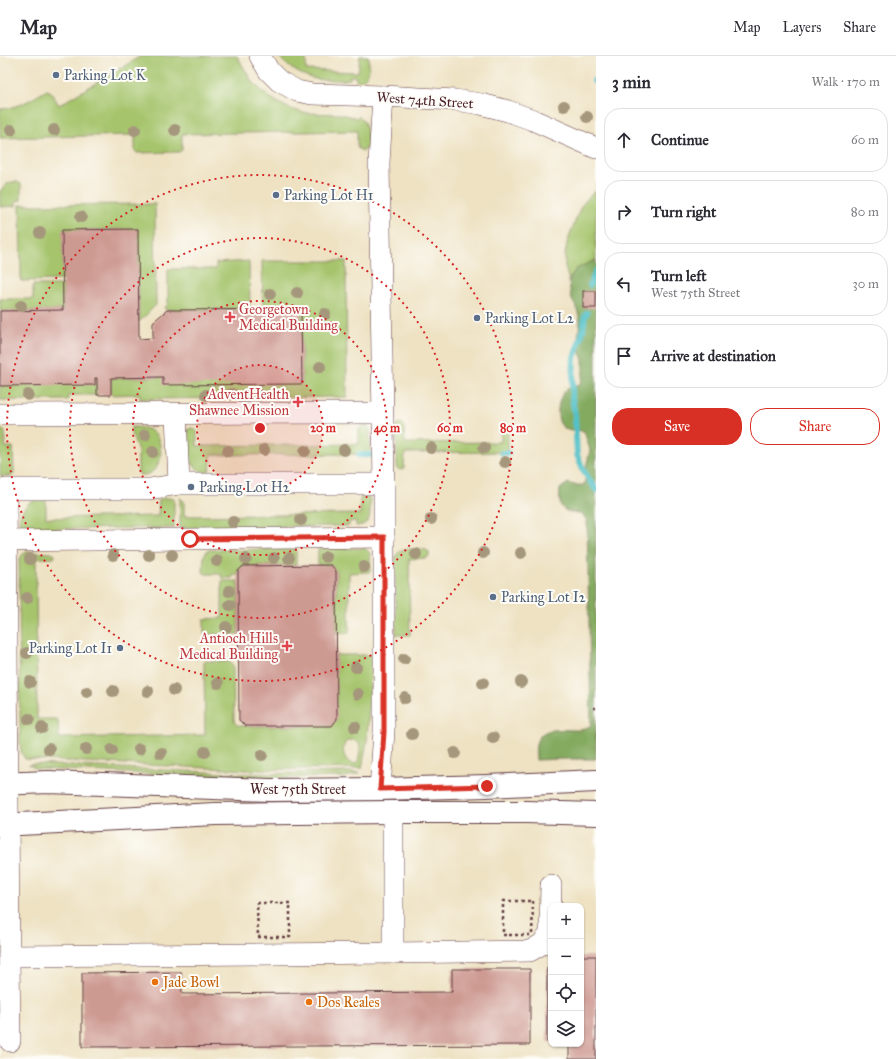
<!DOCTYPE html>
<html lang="en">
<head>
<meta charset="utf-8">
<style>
	body { margin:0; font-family:"IM FELL Great Primer",serif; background:#f2f2f3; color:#2b2b33 }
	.controls { position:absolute; right:12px; bottom:12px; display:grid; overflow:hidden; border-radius:8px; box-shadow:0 1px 3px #0004 }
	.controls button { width:36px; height:36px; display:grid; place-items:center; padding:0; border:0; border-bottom:1px solid #e1e1e2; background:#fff; color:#2b2b33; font:20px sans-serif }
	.stop { position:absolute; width:12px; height:12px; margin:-9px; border:3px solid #d93025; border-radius:50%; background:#fff }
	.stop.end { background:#d93025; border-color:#fff; box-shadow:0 1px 4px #0008 }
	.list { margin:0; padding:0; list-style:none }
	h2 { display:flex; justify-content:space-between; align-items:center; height:52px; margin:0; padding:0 16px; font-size:17px }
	h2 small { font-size:13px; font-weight:400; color:#7c7c81 }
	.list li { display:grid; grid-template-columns:26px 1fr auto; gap:12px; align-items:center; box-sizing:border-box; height:64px; margin:0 8px 8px; padding:0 8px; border:1px solid #e1e1e2; border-radius:16px }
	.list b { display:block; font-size:15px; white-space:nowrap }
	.list p { margin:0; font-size:13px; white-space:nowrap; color:#7c7c81 }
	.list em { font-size:13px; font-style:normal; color:#7c7c81 }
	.actions { display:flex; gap:8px; padding:12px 16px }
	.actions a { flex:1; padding:9px 0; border:1px solid #d93025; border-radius:16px; text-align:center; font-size:14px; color:#d93025 }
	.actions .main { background:#d93025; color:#fff }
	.icon { flex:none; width:22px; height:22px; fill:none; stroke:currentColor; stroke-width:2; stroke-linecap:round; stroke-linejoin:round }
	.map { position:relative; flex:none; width:596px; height:1003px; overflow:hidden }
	header { display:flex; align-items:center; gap:24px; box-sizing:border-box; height:56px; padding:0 20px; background:#fff; border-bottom:1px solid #e1e1e2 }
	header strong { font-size:19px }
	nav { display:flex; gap:22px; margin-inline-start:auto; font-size:14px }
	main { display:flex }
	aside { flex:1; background:#fff }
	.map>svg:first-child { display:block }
	.green { fill:#a5c46c; stroke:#78724c; fill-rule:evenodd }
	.forest { fill:#84aa60; stroke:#676446 }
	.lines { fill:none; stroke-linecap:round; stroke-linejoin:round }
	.stream { stroke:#53c1c8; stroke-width:6 }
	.building { fill:#cd9a92 }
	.minor-casing { stroke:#633c42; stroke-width:22 }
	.major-casing { stroke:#633c42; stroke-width:24 }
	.path { stroke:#633c42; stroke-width:2.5; stroke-dasharray:3 3; stroke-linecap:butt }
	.minor { stroke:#fff; stroke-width:21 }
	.major { stroke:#fff; stroke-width:22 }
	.tree { fill:#a5977c }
	.route { stroke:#d93025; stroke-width:5 }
	.ring { fill:none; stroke:#d62828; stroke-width:2; stroke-dasharray:2 4 }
	.service-dot { fill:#5c6f8a; stroke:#fdfcf7; stroke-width:1.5 }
	.health-dot { fill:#e0444e; stroke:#fdfcf7; stroke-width:1.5 }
	.food-dot { fill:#e8710a; stroke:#fdfcf7; stroke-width:1.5 }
	.labels { text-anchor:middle; stroke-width:4; stroke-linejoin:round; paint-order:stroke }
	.service-label { font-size:14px; fill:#4e5e75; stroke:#fdfcf7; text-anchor:start }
	.street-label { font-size:14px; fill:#4a1f2b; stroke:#fdfcf7 }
	.health-label { font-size:14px; fill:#be3a42; stroke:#fdfcf7; text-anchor:end }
	.food-label { font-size:14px; fill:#c56008; stroke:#fdfcf7; text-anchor:start }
	.centre { fill:#d62828; stroke:#fdfcf7; stroke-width:2 }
	.ring-label { font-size:12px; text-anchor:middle; font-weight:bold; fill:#d62828; stroke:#fdfcf7; stroke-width:4; stroke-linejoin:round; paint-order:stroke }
</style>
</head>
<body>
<header>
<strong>Map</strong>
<nav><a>Map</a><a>Layers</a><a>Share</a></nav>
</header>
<main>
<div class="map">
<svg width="596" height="1003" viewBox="0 0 596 1003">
	<rect width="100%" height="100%" fill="#fdfcf7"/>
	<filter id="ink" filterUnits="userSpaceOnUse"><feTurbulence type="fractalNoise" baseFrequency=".025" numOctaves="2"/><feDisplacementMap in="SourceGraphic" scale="8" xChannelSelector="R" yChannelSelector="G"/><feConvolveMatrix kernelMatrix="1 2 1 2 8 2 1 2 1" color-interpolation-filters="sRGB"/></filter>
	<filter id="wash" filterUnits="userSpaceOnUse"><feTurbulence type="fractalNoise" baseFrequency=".012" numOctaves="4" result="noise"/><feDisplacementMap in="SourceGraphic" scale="16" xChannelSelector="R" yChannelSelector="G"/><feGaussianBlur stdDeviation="0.9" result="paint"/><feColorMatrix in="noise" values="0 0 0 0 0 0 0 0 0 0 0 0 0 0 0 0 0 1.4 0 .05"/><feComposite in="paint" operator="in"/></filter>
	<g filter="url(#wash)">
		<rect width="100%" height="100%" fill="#eee2c3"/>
		<g class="green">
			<path d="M141,0H237L251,24L261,34L269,41L286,51L304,57L341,58L357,62L359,60C368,68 368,79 367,91L366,93L363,95L358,93L357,90V75L182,78V94L179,96L137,97L135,95V79L0,82V53C16,53 34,42 47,34L51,36L59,49Z"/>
			<path d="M278,0H306V14L358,16L360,0H368L369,2C369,12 371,21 359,25L356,24L355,20H350V23C344,25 338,24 331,24C324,24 316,24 309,21C298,18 286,9 278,0Z"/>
			<path d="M12,126H17L21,128V144L16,145V150L0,151V135L7,128Z"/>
			<path d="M596,135V204C583,210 575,211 569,225L565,211V199L567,187L581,150L591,139Z"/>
			<path d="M155,148L156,249L139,266L138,173L63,174V224L21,225L20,149Z"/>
			<path d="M249,205L250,253L166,254L164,252L168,248V213H216V207Z"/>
			<path d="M262,205H346L347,341L140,343V338L111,339V322L163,321L302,328L301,253H263Z"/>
			<path d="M33,229H63V254L0,255V243H33Z"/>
			<path d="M97,322V339H68V344H0V330Z"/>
			<path d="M504,367H506L508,370V396L405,397L404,413L401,414L398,413L397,411L396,372L397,369L400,368H403L404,371L405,387L501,386V371Z"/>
			<path d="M365,369L368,370L370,374V398L211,399C210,406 213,414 206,417C191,412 187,402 187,387C187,383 186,378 187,374L191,372L195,373L197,375V390L359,388V373L362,370Z"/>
			<path d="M131,371C136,371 142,371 147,373C150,373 152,376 155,378C166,391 161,421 140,419L138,416V395L131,377Z"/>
			<path d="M0,374H3L5,376V391H13L14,417L12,420H0Z"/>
			<path d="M362,440H368C371,444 370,448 370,452C370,464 368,469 356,470V465L349,466V470L180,472V442L183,444L184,445V460L360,458V443Z"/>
			<path d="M41,442L45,443L46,445V462L158,460L159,444L163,442H174V472L29,473C14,470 19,457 27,449C31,445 36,444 41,442Z"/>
			<path d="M365,492L370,497L371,515L369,516L349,517V577H336V515L331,509H318V493Z"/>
			<path d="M296,493V509L243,510L238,515V519H234L232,522H222L221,518H205L203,516L204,499L208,494Z"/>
			<path d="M406,493H421L426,494L429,496V500L426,502L409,503L410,579H396L395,503C396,497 400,495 406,493Z"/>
			<path d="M26,496L51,497L54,498L55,499L54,502H36L37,663H56L58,665L59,682L205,679L204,605L228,606L231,607L233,609L234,664L235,667L237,669L245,670H332L336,599H372L367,685L362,712L247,714L25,703L21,696L20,684L19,506L21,500ZM348,684C364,683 360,695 358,705L355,708C344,708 339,690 348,684Z"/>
			<path d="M222,525H238V578H204V563L222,562Z"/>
			<path d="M34,708L247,718L352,716L359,717L354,719L345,721L249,722L177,719L42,713H37L29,709Z"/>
		</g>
		<path class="forest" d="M596,204V703H563L536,704C536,699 535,693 536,688C541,668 564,675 580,674C584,674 588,671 591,669L587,465L582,457C562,457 558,452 560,433L568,427L574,429H584L585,425L586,411L590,394L584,375C578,374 568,375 563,371C554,364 558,340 566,334C569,331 576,330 580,329L583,317V304L577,289L580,265L577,253L571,242L569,225L572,219L576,213Z"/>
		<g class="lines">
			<g class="stream">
				<path d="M594,25L596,24"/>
				<path d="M590,229L596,215"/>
				<path d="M587,257L585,260L583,275L574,302L572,341L575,360L577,399L585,417L596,434"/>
				<path d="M502,397H508"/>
				<path d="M359,399H370"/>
			</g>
		</g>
		<g id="blocks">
			<g class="building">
				<path d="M138,173L139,283L153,282V266L167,254L301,253L302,328L163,329V321L111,322V339H97V322H95V329L0,330V255L63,254L62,174Z"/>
				<rect x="583" y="235" width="13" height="17"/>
				<path d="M331,509L336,515L337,663L332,670H245L239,664L238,515L243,510Z"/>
				<path d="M581,900H596V1003H569V988H581Z"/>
				<rect x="547" y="912" width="4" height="74"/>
				<path d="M452,913H530V989L82,991V917L181,916L182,938L452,936Z"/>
			</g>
		</g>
	</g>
	<g filter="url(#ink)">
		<use href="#blocks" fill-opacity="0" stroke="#633c42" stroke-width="1"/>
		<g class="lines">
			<defs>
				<g id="minor">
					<path d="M260,0L269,15L279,25L297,35L312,38L383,40L455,44L481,48L508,55L533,64L596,92"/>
					<path d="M0,358L382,357"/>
					<path d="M176,358L179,428"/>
					<path d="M384,428H179L150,433H6L9,900L393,897V756"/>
					<path d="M0,485L384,481"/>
					<path d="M380,733L384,675V428L379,107L383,40"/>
					<path d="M393,897L530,895L542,888L550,878L551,829"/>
					<path d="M9,900L10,985"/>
				</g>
				<g id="major">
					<path d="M0,728L48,726L270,734L380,733L487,730L596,725"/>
					<path d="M0,769L215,758L393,756H526L596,758"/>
				</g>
			</defs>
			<use href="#minor" class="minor-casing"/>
			<use href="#major" class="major-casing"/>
			<g class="path">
				<path d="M594,652H596"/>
				<path d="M503,845H533L532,879H503Z"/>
				<path d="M257,847H290V881H258Z"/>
			</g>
			<use href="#minor" class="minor"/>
			<use href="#major" class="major"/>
		</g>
		<g class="tree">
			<circle cx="564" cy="50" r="6"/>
			<circle cx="587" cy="61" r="6"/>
			<circle cx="11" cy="74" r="6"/>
			<circle cx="54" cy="74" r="6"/>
			<circle cx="135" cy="74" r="6"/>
			<circle cx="175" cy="74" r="6"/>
			<circle cx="81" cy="161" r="6"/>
			<circle cx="40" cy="177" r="6"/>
			<circle cx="297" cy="237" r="6"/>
			<circle cx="270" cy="238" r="6"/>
			<circle cx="21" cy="250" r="6"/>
			<circle cx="325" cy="258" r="6"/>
			<circle cx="320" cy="311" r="6"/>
			<circle cx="232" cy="338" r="6"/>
			<circle cx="28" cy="339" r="6"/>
			<circle cx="206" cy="339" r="6"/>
			<circle cx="259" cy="339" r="6"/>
			<circle cx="145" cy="379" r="6"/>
			<circle cx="431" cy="392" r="6"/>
			<circle cx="484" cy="392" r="6"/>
			<circle cx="264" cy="394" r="6"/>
			<circle cx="344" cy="394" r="6"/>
			<circle cx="228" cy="395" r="6"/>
			<circle cx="305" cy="395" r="6"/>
			<circle cx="153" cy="396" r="6"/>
			<circle cx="505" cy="406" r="6"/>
			<circle cx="431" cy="463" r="6"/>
			<circle cx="301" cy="464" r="6"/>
			<circle cx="233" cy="466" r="6"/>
			<circle cx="483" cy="497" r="6"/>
			<circle cx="521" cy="497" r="6"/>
			<circle cx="416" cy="498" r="6"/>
			<circle cx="113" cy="499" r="6"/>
			<circle cx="149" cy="499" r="6"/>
			<circle cx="172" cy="499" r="6"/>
			<circle cx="326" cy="501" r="6"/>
			<circle cx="274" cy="502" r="6"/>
			<circle cx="289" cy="502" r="6"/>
			<circle cx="30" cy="503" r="6"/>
			<circle cx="246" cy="503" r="6"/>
			<circle cx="217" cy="505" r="6"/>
			<circle cx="364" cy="511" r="6"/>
			<circle cx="229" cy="535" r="6"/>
			<circle cx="27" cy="542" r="6"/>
			<circle cx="230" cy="549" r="6"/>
			<circle cx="226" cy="571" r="6"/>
			<circle cx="27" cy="597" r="6"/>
			<circle cx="404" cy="603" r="6"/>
			<circle cx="356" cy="611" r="6"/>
			<circle cx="30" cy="626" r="6"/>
			<circle cx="521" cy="626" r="6"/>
			<circle cx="218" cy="627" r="6"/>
			<circle cx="483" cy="627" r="6"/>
			<circle cx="174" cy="634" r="6"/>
			<circle cx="113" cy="635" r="6"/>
			<circle cx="148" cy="635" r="6"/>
			<circle cx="87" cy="636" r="6"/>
			<circle cx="358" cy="638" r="6"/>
			<circle cx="405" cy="642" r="6"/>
			<circle cx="29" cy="663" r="6"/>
			<circle cx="355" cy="671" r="6"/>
			<circle cx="42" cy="672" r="6"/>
			<circle cx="412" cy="678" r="6"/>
			<circle cx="493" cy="682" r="6"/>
			<circle cx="49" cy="693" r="6"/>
			<circle cx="86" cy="693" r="6"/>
			<circle cx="139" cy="693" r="6"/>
			<circle cx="112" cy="694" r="6"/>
			<circle cx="205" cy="696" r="6"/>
			<circle cx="161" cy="697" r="6"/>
			<circle cx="455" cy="697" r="6"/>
			<circle cx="262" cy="699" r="6"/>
		</g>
	</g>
	<g class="lines" filter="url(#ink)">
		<path class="route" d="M190,483L384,481V676L380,733L487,730"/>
	</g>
	<circle cx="260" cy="372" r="63" fill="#d62828" fill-opacity=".12"/>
	<g class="ring">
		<circle cx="260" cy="372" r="63"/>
		<circle cx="260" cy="372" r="127"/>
		<circle cx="260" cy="372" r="190"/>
		<circle cx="260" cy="372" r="253"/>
	</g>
	<g class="service-dot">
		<circle cx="56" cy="19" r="4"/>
		<circle cx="276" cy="139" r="4"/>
		<circle cx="477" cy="262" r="4"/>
		<circle cx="191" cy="431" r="4"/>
		<circle cx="493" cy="541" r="4"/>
		<circle cx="120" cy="592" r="4"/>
	</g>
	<g class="health-dot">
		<path d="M228 255h4v4h4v4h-4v4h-4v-4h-4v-4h4z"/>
		<path d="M296 340h4v4h4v4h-4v4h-4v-4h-4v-4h4z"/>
		<path d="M285 584h4v4h4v4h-4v4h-4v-4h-4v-4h4z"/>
	</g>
	<g class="food-dot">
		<circle cx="155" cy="926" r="4"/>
		<circle cx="309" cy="946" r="4"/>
	</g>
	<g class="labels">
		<g class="service-label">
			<text x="64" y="24">Parking Lot K</text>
			<text x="284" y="144">Parking Lot H1</text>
			<text x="485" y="267">Parking Lot L2</text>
			<text x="199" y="436">Parking Lot H2</text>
			<text x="501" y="546">Parking Lot I2</text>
			<text x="112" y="597" text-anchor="end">Parking Lot I1</text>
		</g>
		<g class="street-label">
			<text transform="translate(425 44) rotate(4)" y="5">West 74th Street</text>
			<text x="298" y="738">West 75th Street</text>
		</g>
		<g class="health-label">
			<text x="239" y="258" text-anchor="start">Georgetown<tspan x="239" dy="16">Medical Building</tspan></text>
			<text x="289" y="343">AdventHealth<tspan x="289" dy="16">Shawnee Mission</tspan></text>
			<text x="278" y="587">Antioch Hills<tspan x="278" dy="16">Medical Building</tspan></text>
		</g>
		<g class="food-label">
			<text x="163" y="931">Jade Bowl</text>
			<text x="317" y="951">Dos Reales</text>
		</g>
	</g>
	<circle cx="260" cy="372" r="6" class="centre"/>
	<g class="ring-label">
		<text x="323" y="376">20 m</text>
		<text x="387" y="376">40 m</text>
		<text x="450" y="376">60 m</text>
		<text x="513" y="376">80 m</text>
	</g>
</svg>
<div class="controls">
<button>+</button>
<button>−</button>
<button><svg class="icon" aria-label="locate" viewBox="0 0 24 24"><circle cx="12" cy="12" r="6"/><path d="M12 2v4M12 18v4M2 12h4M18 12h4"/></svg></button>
<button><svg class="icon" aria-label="layers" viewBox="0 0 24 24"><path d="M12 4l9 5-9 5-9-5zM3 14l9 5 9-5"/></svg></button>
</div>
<div class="stop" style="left:190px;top:483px"></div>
<div class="stop end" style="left:487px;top:730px"></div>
</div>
<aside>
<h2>3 min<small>Walk · 170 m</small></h2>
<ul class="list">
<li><svg class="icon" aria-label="ahead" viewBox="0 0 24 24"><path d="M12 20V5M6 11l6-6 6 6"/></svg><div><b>Continue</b></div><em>60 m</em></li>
<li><svg class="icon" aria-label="right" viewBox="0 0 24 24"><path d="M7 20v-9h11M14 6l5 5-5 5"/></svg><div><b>Turn right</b></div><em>80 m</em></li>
<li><svg class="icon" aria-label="left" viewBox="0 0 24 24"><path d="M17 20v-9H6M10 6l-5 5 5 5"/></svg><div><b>Turn left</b><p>West 75th Street</p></div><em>30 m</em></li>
<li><svg class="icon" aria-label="arrive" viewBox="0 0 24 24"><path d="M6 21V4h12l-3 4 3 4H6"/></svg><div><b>Arrive at destination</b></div></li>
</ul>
<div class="actions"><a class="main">Save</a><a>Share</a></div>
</aside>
</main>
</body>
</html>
